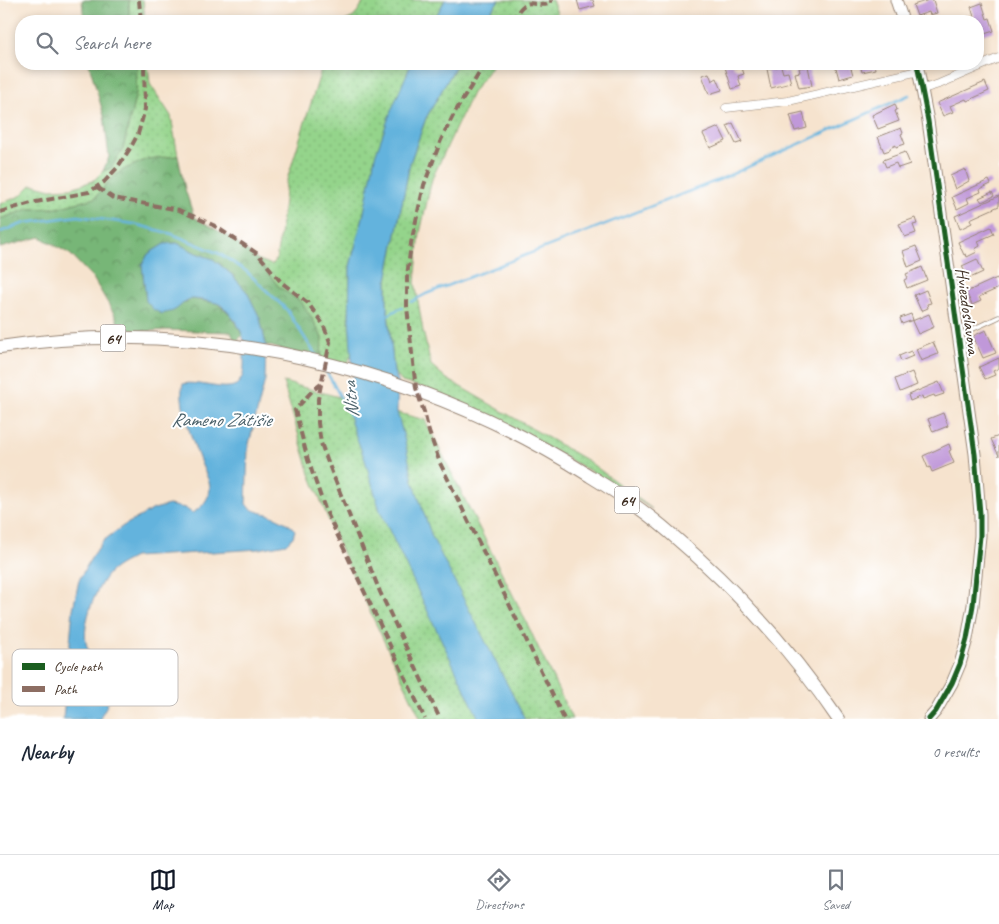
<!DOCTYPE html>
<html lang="en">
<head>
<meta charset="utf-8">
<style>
	body { margin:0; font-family:Caveat,sans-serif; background:#f2f2f3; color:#1f2937 }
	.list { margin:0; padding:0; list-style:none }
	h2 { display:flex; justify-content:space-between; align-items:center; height:65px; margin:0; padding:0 20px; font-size:21px }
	h2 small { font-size:16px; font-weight:400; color:#747a83 }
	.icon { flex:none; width:28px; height:28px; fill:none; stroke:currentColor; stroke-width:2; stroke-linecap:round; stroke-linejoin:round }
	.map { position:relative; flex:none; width:999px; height:719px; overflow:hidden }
	.search { position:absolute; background:#fff; box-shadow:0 2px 8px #0003; left:15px; right:15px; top:15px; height:55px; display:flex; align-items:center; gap:12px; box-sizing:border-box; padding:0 18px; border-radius:20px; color:#747a83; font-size:19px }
	.sheet { height:135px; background:#fff }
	nav { display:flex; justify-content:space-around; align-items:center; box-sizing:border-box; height:70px; border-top:1px solid #e0e1e3; background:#fff; font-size:14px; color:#747a83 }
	nav a { display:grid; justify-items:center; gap:2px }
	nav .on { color:#111827 }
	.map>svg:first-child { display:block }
	.grass { fill:url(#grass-dots); stroke:#687f54 }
	.forest { fill:url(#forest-crowns); stroke:#59704a }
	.water { fill:#63b3dd; stroke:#4f6e7e }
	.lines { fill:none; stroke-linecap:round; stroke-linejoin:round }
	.stream { stroke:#63b3dd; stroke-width:2.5 }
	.building { fill:#c098d9 }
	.lane-casing { stroke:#988676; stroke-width:5.5 }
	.street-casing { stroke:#988676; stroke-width:9 }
	.secondary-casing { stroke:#988676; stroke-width:13 }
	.primary-casing { stroke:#988676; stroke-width:14 }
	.lane { stroke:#fff; stroke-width:4 }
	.street { stroke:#fff; stroke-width:8 }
	.secondary { stroke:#fff; stroke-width:11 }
	.primary { stroke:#fff; stroke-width:12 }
	.quiet { stroke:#8d6e63; stroke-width:4; stroke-dasharray:8 4; stroke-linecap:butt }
	.cycleway-casing { stroke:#fff; stroke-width:8 }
	.cycleway { stroke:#1b5e20; stroke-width:5 }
	.labels { text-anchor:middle; stroke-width:4; stroke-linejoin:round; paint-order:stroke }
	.shield { fill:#fff; stroke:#766a62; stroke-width:1 }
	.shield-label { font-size:16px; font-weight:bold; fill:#3b2a1e }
	.street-label { font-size:18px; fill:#3b2a1e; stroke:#fff }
	.water-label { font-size:19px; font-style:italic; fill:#4b616a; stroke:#fff }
	.key { fill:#fff; stroke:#c4bfbc; stroke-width:1 }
	.key-label { font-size:14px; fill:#3b2a1e }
</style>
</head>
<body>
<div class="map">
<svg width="999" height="719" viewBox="0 0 999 719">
	<defs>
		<pattern id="grass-dots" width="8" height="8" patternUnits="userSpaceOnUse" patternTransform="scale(1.25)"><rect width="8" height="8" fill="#94d48b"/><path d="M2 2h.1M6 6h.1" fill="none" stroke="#80b678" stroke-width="1.8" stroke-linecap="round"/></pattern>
		<pattern id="forest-crowns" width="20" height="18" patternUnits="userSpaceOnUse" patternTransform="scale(1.25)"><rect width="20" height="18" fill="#77b677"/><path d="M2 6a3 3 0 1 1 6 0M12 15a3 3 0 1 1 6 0" fill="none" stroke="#639461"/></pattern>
	</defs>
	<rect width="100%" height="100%" fill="#fff"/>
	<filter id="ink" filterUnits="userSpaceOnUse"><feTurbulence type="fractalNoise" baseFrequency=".02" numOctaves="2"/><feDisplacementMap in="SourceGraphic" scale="10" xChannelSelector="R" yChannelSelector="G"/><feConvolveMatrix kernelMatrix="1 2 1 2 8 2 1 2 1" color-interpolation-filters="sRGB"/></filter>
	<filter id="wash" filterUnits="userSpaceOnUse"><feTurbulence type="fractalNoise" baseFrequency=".0096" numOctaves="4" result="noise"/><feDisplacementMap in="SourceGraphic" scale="20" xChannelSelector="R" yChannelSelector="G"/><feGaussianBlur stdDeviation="1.12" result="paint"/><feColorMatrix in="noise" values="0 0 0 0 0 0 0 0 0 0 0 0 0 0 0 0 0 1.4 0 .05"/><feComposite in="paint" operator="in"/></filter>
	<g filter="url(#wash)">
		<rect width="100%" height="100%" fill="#f6e3ce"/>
		<g class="grass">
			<path d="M129,0H143L145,21H131L129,13Z"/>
			<path d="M365,0H445L433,21H345L354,17Z"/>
			<path d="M499,0H552L560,21H539L537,20L484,21Z"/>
			<path d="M137,64H148L150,84L171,116L178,156L147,159L108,182L95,198L57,208L29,209L0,219V204L20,196L31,185H36L51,189L71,188L93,181L103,171L111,168L123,149L136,93Z"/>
			<path d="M320,64H411L363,217L350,266L349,319L352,353L347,365L321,360L322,338L313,320L301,302L279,287L257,259L272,265L276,260L280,235L286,183L320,74Z"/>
			<path d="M457,64H493L472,93L432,179L420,233L415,282L423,331L431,365L447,379L588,461L652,509L599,476L491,416L431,390L402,382L394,372L387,302V280L410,163L426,118Z"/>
			<path d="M283,382L425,420L522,613L572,719H421L340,548L310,474Z"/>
		</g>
		<g class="forest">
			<path d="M82,0H129V13L131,21H84Z"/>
			<path d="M89,64H137L136,93L123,149L111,168L103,171L109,157L104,116Z"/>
			<path d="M178,156L185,189L194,217L229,237L257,259L279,287L301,302L313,320L322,338L321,360L266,345L260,319L247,292L231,274L213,259L196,253L177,243L164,244L148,254L142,265L146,301L173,311L182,304L192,299L217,303L228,312L243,335L235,342L231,332L166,330L121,333L116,317L93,278L70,254L40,237L0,248V219L29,209L57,208L95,198L108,182L121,171L147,159Z"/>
		</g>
		<g class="water">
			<path d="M445,0H499L484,21H433Z"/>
			<path d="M411,64H457L426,118L410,163L387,280V302L394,372L398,381L397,412L405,441L413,481L432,537L525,719H479L380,511L365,460L351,423L347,404L353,377L349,319L350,266L363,217L375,156L391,111Z"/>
			<path d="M177,243L196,253L213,259L231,274L247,292L260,318L266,345L265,380L248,448L246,504C251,511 259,512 267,514C276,517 289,523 295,530L293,537L286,544L259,549L134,557C125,562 115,566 108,574C95,589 79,630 88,649C92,656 98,661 102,668C106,675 109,693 108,702C107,708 101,713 100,719H63L73,609L79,580L90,560L103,541L123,526L154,509L169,505L185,508L192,513C201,509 209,499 210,489C210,480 204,471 201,463C194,446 177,400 183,384C195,380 225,392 236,385C245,378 244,367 244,357C244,350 245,340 242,334C239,325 227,309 219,304C215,302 197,299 192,299C184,300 180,308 173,311C170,312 165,313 162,314L154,310L146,301L142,265L148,254L164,244Z"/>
		</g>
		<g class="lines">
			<g class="stream">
				<path d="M0,232L25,223L78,216L134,224L172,234L220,254L246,271L287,310L317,357"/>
				<path d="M411,302L426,294L721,179L909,95"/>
				<path d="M386,316L402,307"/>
				<path d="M324,368L333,383L350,415"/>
			</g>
		</g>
		<g id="blocks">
			<g class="building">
				<path d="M577,0H593L595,6L580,10Z"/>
				<path d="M929,0H933L937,13L930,15L929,12L917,16L913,5Z"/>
				<path d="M982,3L987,19L990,18L994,31L981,35L978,21L975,20L971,7Z"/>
				<path d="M724,64H733L734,68L736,67V69L742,68L744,74L738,76L741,86L732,89Z"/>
				<path d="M835,64H850L853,75L839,79Z"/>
				<path d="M860,64H875L876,69L862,72Z"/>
				<path d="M781,66L783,73L788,72L791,83L771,88L767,69Z"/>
				<path d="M808,66L812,86L799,88L795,73L800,72L799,68Z"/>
				<path d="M709,73L712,81L717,78L722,90L709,94L702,75Z"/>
				<path d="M985,82L989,91L967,101L966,99L950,106L953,112L943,116L937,103Z"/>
				<path d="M895,104L897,110L895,111L899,121L878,129L872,115Z"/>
				<path d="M803,112L807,128L795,131L790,115Z"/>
				<path d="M733,123L742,142L736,144L727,126Z"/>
				<path d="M719,127L726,141L710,148L703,134Z"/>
				<path d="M901,128L903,133L901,134L905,144L896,147V145L890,148V150L884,152L878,137Z"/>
				<path d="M905,152L910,164L898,168L896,163L886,167L883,160Z"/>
				<path d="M965,169L969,181L955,189L950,176Z"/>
				<path d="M989,180L991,184L980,189L981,192L967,198L969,203L957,209L952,197Z"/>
				<path d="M992,192L994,196L982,202L979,198Z"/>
				<path d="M999,196V206L970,219L972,223L960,229L955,216Z"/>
				<path d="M915,218L917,224L913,225L916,233L905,237L899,224Z"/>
				<path d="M991,227L994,234L978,241L980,246L975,249L977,252L967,257L966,254L964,255L958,242Z"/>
				<path d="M916,246L922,261L908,267L903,251Z"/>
				<path d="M977,259L983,272L968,279L962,266Z"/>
				<path d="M922,267L927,280L907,288L904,280L908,278L906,274Z"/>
				<path d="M997,278L999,283V288L979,297L981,301L972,305L966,292Z"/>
				<path d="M926,290L931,303L927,304L928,308L921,311L914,295Z"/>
				<path d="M911,314L913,320L902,324L900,318Z"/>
				<path d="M929,314L934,327L918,334L912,321Z"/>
				<path d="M986,330L996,353L983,358L973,336Z"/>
				<path d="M933,342L938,354L921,361L916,349Z"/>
				<path d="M911,351L913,356L901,361L899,356Z"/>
				<path d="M999,358V368L993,371L995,375L985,379L979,367Z"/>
				<path d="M912,372L917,385L900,392L895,379Z"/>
				<path d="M939,382L944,394L935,397L934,395L923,399L922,396L910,401L908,395Z"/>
				<path d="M943,413L948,426L933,432L928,419Z"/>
				<path d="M999,436V456L991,439Z"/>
				<path d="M949,444L951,450L949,451L954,463L932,472L930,467L928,468L923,456Z"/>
			</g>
		</g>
	</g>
	<g filter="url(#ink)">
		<use href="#blocks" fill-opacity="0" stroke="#988676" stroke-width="1"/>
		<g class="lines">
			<defs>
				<path id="lane" d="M960,335L999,317"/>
				<g id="street">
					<path d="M923,89L939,84L999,58"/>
					<path d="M726,108L788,101L919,71"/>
				</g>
				<g id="secondary">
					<path d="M896,0L903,21"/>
					<path d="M917,64L928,121L975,454L980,514V536L973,605L967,639L960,664L952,683L936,711L929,719"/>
				</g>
				<path id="primary" d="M0,347C202,316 418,366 590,476C618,493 645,511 669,532C734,587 791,649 838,719"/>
			</defs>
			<use href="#lane" class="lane-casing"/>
			<use href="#street" class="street-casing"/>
			<use href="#secondary" class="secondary-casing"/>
			<use href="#primary" class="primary-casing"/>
			<use href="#lane" class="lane"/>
			<use href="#street" class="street"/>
			<use href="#secondary" class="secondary"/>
			<use href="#primary" class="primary"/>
			<g class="quiet">
				<path d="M139,0L141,21"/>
				<path d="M512,21C515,16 520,7 526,4C533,1 540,8 551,3V0"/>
				<path d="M485,64L455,112L441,140L424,185L411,243L407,277V307L414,372L416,388L424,412L429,432L440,463L512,610L564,719"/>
				<path d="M97,187L113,198L179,210L213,225L258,254L281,282L308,303L323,324L330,342L318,399V423L321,443L327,460L380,592L440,719"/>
				<path d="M0,212L31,203L89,192L104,182L117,168L131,147L138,134L145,109L144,64"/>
				<path d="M321,384L313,390L295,410L308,460L325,509L425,719"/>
			</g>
			<defs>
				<path id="cycleway" d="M917,64L928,121L975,454L980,514V536L973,605L967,639L960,664L952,683L936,711L929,719"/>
			</defs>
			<use href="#cycleway" class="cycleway-casing"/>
			<use href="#cycleway" class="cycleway"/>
		</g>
	</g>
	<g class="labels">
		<g class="shield">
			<rect x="100.5" y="324.5" width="25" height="27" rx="4"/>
			<rect x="614.5" y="486.5" width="25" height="27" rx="4"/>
		</g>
		<g class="shield-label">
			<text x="113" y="344">64</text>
			<text x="627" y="506">64</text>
		</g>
		<g class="street-label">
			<text transform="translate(968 311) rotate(82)" y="6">Hviezdoslavova</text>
		</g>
		<g class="water-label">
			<text transform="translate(350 400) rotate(-95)" y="7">Nitra</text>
			<text x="221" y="426">Rameno Zátišie</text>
		</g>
	</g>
	<rect x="12" y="649" width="166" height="57" rx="8" class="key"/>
	<rect x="22" y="663" width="23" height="7" fill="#1b5e20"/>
	<rect x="22" y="686" width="23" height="6" fill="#8d6e63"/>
	<g class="key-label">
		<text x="54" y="671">Cycle path</text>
		<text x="54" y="694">Path</text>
	</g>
</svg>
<div class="search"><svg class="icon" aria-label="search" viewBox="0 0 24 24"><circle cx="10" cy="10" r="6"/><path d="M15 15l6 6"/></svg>Search here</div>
</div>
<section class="sheet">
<h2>Nearby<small>0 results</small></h2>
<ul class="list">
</ul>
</section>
<nav>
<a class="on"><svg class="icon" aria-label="map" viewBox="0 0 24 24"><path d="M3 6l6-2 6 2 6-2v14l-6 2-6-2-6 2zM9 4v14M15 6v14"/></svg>Map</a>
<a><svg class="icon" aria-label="directions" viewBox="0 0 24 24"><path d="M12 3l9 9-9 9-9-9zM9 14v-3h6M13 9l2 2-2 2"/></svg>Directions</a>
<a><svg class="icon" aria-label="saved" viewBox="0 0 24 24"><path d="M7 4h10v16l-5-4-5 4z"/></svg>Saved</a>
</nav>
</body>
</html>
